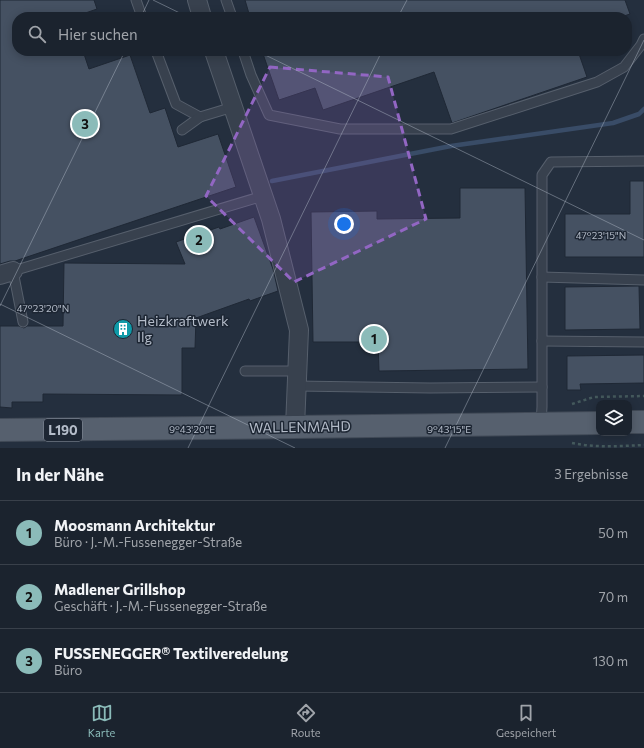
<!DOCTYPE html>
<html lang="de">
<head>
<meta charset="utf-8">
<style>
	body { margin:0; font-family:Commissioner,sans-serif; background:#242b36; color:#f1f3f6 }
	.controls { position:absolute; right:12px; bottom:12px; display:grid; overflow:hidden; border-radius:8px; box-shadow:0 2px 10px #0003 }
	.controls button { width:36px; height:36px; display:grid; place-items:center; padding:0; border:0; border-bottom:1px solid #39404a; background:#1b232e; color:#f1f3f6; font:20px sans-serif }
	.you { position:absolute; left:344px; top:224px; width:14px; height:14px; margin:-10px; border:3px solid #fff; border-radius:50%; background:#1a73e8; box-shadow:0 0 0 6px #1a73e833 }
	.badge { display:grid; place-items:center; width:26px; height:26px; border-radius:50%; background:#8bbbb9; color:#111; font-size:13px; font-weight:700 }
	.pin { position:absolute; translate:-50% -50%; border:2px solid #fff; box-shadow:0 1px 4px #0006 }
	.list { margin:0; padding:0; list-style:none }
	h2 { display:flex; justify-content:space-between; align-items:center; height:52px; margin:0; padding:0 16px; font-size:17px }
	h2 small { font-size:13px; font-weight:400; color:#a0a4aa }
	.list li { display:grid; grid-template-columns:26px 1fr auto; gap:12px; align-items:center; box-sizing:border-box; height:64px; padding:0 16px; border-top:1px solid #39404a }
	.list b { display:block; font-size:15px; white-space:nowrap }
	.list p { margin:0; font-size:13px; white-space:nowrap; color:#a0a4aa }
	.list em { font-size:13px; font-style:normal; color:#a0a4aa }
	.icon { flex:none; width:22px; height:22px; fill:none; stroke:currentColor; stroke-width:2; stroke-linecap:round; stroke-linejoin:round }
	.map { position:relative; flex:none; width:644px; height:448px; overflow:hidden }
	.search { position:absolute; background:#1b232e; box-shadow:0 2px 10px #0003; left:12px; right:12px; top:12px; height:44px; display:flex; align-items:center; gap:10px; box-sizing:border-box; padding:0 14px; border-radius:16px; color:#a0a4aa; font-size:15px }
	.sheet { height:244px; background:#1b232e }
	nav { display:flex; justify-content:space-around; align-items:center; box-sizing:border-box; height:56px; border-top:1px solid #39404a; background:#1b232e; font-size:11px; color:#a0a4aa }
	nav a { display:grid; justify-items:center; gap:2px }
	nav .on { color:#8bbbb9 }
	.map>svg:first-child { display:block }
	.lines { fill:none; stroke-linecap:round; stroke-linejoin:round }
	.stream { stroke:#394c67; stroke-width:4.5 }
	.building { fill:#455162; stroke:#1f2835 }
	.service-casing { stroke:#565f6c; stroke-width:11 }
	.minor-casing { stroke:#565f6c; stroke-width:20 }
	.primary-casing { stroke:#414a57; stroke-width:24 }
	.path { stroke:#44595c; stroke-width:2.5; stroke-dasharray:3 3; stroke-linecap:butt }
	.service { stroke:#38414e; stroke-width:9 }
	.minor { stroke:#38414e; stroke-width:18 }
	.primary { stroke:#56606e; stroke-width:22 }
	.marked { fill:#9266c3; fill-opacity:0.2; stroke:#9266c3; stroke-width:3; stroke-dasharray:8 5; stroke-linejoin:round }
	.ticks { fill:none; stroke:#b4bcc9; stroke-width:1; stroke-opacity:0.45 }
	.labels { text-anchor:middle; stroke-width:3; stroke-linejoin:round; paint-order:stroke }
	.shield { fill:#1d2633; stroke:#878f9c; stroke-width:1 }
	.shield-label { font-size:13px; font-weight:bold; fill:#b4bcc9 }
	.poi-label { font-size:14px; fill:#b4bcc9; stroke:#1d2633; text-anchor:start }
	.street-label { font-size:14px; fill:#b4bcc9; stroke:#1d2633 }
	.ticks-label { font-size:10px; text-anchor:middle; fill:#b4bcc9; stroke:#1d2633; stroke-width:3; stroke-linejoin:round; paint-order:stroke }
</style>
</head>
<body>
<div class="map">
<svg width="644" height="448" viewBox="0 0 644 448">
	<rect width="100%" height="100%" fill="#242f3e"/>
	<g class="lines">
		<path class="stream" d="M272,181L451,146L613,123L639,114L644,109"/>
	</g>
	<g class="building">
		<path d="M0,0H94L97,9L74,17H17V51H83L89,69L130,55L150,113L165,108L178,147L218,134L236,187L15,261H10L0,264Z"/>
		<path d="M245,0H625L630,14L621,17H250Z"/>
		<path d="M262,51H578L587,77L452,123L434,72L323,110L315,88L279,100Z"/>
		<path d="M630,181H644V257H565V214H630Z"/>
		<path d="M460,188H525L528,369L379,371L378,342H313L311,212L377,211V219L460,218Z"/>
		<path d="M254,217L273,269L278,291L250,301L249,299L196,318L195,348H182V395L43,394V402H12V408L0,407V326H19L24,328L27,326H63L64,263L185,264L176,242L219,227L220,229Z"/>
		<path d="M639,286L640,329L565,330V287Z"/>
		<path d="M644,355V383L580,384L581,390H567V356Z"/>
	</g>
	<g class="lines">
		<defs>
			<g id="service">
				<path d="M136,0L142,17"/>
				<path d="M226,0L232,17"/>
				<path d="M156,51L176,104L200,117L233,107"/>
				<path d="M243,51L251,75L269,115L340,129H451L597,82L624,67L641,45L644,39"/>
				<path d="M182,130L200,117"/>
				<path d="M542,277L644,280"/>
				<path d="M23,322L13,271L263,196"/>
				<path d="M542,341L644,342"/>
				<path d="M245,371H297"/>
				<path d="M296,386L430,388L542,387"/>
				<path d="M541,423L542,407V175L551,162L644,161"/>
			</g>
			<g id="minor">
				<path d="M197,0L202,17"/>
				<path d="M214,51L271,219L299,330L295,427"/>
				<path d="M0,275L13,271"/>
			</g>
			<g id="primary">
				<path d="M629,422H644"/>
				<path d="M0,430L295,427L599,423"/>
			</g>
		</defs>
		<use href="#service" class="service-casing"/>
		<use href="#minor" class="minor-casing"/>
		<use href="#primary" class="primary-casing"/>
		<g class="path">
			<path d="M572,404L594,397L644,396"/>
			<path d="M572,443C596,448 620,446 644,445"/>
		</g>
		<use href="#service" class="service"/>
		<use href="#minor" class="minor"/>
		<use href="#primary" class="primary"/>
	</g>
	<path class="marked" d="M270,67L388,77L426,219L294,282L206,196Z"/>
	<path class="ticks" d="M153,0L188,17M141,17L149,0M398,17L407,0M257,51L644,240M0,304L295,448M0,306L125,51M188,448L382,51M445,448L644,40"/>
	<defs>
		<symbol id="building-disc" viewBox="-11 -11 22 22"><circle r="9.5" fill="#0f9aa8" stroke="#1d2633"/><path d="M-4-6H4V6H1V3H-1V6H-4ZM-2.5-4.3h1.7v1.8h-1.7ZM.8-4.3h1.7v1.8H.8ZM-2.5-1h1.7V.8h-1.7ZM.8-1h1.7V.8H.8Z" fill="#fff"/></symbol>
	</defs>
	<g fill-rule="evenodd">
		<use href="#building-disc" x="112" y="318" width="22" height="22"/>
	</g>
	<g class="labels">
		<rect class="shield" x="44" y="419" width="38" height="22" rx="3"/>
		<g class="shield-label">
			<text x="63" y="435">L190</text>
		</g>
		<g class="poi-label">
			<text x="137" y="326">Heizkraftwerk<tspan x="137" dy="16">Ilg</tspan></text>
		</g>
		<g class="street-label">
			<text transform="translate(300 427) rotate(-1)" y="5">WALLENMAHD</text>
		</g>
	</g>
	<g class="ticks-label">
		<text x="601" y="239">47°23'15"N</text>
		<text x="43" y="312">47°23'20"N</text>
		<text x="192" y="433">9°43'20"E</text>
		<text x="449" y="433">9°43'15"E</text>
	</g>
</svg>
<div class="controls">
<button><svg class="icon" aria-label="layers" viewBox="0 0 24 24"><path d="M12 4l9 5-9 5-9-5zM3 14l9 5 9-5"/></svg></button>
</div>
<div class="you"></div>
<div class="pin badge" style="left:374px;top:339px">1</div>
<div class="pin badge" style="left:199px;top:240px">2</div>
<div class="pin badge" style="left:85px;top:124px">3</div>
<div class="search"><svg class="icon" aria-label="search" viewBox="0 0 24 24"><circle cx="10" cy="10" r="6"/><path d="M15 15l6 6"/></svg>Hier suchen</div>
</div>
<section class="sheet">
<h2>In der Nähe<small>3 Ergebnisse</small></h2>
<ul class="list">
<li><span class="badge">1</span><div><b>Moosmann Architektur</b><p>Büro · J.-M.-Fussenegger-Straße</p></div><em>50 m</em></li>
<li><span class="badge">2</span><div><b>Madlener Grillshop</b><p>Geschäft · J.-M.-Fussenegger-Straße</p></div><em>70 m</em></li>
<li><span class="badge">3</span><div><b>FUSSENEGGER® Textilveredelung</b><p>Büro</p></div><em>130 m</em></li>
</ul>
</section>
<nav>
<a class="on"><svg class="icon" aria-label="map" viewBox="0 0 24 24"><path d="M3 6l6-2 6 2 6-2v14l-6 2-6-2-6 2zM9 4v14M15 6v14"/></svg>Karte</a>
<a><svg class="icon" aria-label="directions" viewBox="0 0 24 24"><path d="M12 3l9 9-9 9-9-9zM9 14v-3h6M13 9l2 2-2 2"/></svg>Route</a>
<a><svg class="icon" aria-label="saved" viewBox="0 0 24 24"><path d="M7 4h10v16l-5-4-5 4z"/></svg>Gespeichert</a>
</nav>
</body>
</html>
